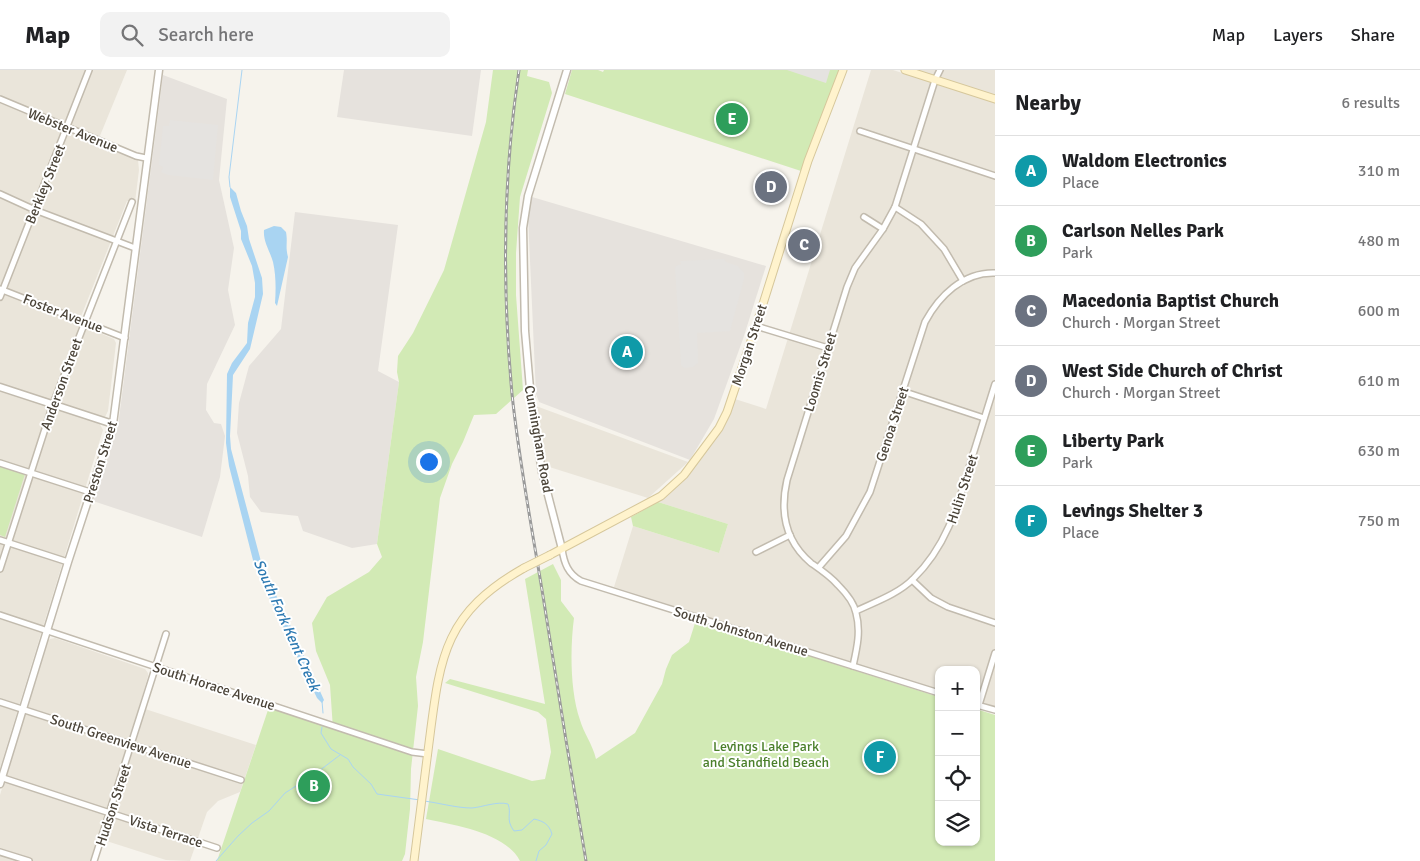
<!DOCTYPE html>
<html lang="en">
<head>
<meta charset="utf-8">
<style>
	body { margin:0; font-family:Signika,sans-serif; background:#f2f2f2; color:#202124 }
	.controls { position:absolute; right:15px; bottom:15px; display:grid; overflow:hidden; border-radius:10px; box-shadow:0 1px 4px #0004 }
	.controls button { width:45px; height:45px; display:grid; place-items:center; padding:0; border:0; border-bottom:1px solid #e0e0e0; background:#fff; color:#202124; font:25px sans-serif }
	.you { position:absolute; left:428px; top:391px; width:18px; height:18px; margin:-12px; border:4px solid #fff; border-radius:50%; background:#1a73e8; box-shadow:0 0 0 8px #1a73e833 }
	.badge { display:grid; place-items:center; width:32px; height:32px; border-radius:50%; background:#db2777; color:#fff; font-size:16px; font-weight:700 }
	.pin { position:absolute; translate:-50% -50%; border:2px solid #fff; box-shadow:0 1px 5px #0006 }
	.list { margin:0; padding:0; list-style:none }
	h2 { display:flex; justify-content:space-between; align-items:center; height:65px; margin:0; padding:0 20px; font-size:21px }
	h2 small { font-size:16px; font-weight:400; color:#757577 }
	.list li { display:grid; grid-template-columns:32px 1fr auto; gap:15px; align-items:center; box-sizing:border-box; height:70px; padding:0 20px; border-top:1px solid #e0e0e0 }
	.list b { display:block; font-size:19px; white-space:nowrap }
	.list p { margin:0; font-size:16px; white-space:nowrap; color:#757577 }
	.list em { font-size:16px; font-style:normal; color:#757577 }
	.icon { flex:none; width:28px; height:28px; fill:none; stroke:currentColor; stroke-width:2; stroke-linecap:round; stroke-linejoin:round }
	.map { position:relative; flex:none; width:995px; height:791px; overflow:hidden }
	header { display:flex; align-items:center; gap:30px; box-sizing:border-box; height:70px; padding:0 25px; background:#fff; border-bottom:1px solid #e0e0e0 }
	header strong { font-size:24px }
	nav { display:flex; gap:28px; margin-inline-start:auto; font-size:18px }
	.search { width:350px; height:45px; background:#f2f2f2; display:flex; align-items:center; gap:12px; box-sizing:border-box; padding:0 18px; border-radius:10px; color:#757577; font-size:19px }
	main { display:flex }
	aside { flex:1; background:#fff }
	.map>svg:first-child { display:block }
	.residential { fill:#eae5da }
	.industrial { fill:#e6e2dd }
	.green { fill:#d2eab5 }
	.parking { fill:#e5e3e0 }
	.water { fill:#a9d4f2 }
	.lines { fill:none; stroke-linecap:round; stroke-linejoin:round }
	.stream { stroke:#a9d4f2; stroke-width:1 }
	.minor-casing { stroke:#c2bbae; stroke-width:8 }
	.tertiary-casing { stroke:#c2bbae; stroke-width:9 }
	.secondary-casing { stroke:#d6c79b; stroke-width:9 }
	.minor { stroke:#fff; stroke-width:5 }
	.tertiary { stroke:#fff; stroke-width:6 }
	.secondary { stroke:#fff3cd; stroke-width:7 }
	.rail-casing { stroke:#9a9a9a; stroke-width:3 }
	.rail { stroke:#fff; stroke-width:1; stroke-dasharray:4; stroke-linecap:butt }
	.secondary-bridge-casing { stroke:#d6c79b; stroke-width:9; stroke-linecap:butt }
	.secondary-bridge { stroke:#fff3cd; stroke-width:7 }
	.labels { text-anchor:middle; stroke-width:4; stroke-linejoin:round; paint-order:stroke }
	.street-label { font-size:14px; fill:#4b4439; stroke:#fff }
	.park-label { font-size:14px; fill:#4a7f2a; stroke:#fff }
	.water-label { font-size:15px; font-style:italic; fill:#2e7ab2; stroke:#fff }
</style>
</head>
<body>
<header>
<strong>Map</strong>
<div class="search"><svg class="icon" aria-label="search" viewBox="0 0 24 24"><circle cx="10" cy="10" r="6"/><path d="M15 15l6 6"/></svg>Search here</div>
<nav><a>Map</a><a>Layers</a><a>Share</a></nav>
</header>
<main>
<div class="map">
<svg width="995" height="791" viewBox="0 0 995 791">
	<rect width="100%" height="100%" fill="#f6f3ec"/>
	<g class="residential">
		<path d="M0,0H127L97,73L138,90L139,100L135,132L127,131L78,254L114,269L116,273L108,341L105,347L99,346L0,314Z"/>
		<path d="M871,0H893L995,33V638L976,632V600H939V620L614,517L633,456L719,483L728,454L658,432L683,409L700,390L722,359L735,329L766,339Z"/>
		<path d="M916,0H995V26Z"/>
		<path d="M0,321L99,353L103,360L0,698Z"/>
		<path d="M536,336L688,392L648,428L543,395L539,374Z"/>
		<path d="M55,568L145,599L148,603V606L139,637L256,675L240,722L218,731L207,742L190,791L166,790L97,768L90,791H0V725L47,571L50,569Z"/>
	</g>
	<g class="industrial">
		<path d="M344,0H481L472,66L337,47Z"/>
		<path d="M163,5L227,29L219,110L234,178L228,220L235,255L207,314L206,340L214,353L221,354L225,366L220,407L202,467L93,431L118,356Z"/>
		<path d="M532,127L766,196L743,269L714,349L690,390L539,332L536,324L528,146Z"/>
		<path d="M295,142L398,155L378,301L399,312L377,474L352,478L303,461L298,446L261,442L250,427L248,406L237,363L239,333L249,296L281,259Z"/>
	</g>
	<g class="green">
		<path d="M493,0H528L527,6L549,12L552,23L520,127L516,183V225L523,320L496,344L474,345L463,372L452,394L440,428L423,572L416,607L418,636L411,699L410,739L405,784L402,791H217L269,637L333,659L330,615L316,581L312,553L327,527L369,502L382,487L377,474L399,312L397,302L398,286L413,263L444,200L486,52Z"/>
		<path d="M572,0H598L603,2L604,0H841L801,101L565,24Z"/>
		<path d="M0,396L25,404L5,467L0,465Z"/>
		<path d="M658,432L728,454L719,483L633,456L631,447Z"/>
		<path d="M553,494L561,510V531L574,548C570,578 570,621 580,650C584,664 592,673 596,689L635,663L662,614L666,599L672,585L689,572L696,550L939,627V772H976V639L995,645V791H520C506,763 455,755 426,749L438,679L532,711L545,709L551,682L546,649L538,642L445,613L450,609L545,634L525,509Z"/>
	</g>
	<g class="parking">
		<path d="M787,0H830L826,13Z"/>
		<path d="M170,50L218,55L213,110L168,105L161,102L163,97L159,95L163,56H169Z"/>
		<path d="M724,189L726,192L738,196L744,203V209L730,261L697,263L698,293L693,297L684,298L681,295L675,199L676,196L681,194L680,191Z"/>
	</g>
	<g class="water">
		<path d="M230,117L236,123L241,141L247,156L249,169L262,208L263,224L250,279L233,305L230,366L231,379L263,499L282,537L324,630L322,633L317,628L255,498L229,396L226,373L227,304L232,293L247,273L248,253L255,227V213L252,196L241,169V161L230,127Z"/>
		<path d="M274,156L281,157L286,162C288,173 285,176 288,187L277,236L275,233C276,220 276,205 273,192C270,181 263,172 264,160Z"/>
	</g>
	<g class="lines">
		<g class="stream">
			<path d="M230,117L229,107L242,0"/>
			<path d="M322,631L323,643"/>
			<path d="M322,657L321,663L331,679L348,689L353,697L371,714L377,724L420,730"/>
			<path d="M424,731C440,733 456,738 472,738C483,737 497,731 508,734C512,744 505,749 514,761L522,760L534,749C543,751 549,754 552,764L546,775L539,781L536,791"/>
			<path d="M216,791L238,766L252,753L269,741L285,723L315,704L340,685"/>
		</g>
		<defs>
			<g id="minor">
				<path d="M0,29L136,86L146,88"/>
				<path d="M860,61L995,106"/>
				<path d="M0,124L35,140L135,178"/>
				<path d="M895,137L921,154L944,179L963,211"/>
				<path d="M864,147L883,159"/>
				<path d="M0,219L125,268"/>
				<path d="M0,227L89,0"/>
				<path d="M756,256L828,278"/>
				<path d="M902,321L984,348"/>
				<path d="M0,393L90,422"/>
				<path d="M0,470L68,492"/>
				<path d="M562,479C564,493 568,504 581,511L939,623"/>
				<path d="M756,482L790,465"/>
				<path d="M819,497L846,466L870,422L925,252C939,226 963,202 995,203"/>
				<path d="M0,499L53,334L132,132"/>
				<path d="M912,510L931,528L948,537L995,553"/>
				<path d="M856,541C875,532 898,524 913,509C947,476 958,435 971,391C979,365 987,340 995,314"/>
				<path d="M0,545L412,682L428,684"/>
				<path d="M853,596C857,578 861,561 856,543C854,532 845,522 838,515C830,506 821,500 811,493C785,471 780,441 787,410L847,217L855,198L883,159L895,137L935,10L940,0"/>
				<path d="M0,632L241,710"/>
				<path d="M977,635L995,640"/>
				<path d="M979,635L995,583"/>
				<path d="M0,707L217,778"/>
				<path d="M0,782L29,791"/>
				<path d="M94,791L166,564"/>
			</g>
			<g id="tertiary">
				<path d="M0,317L113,354"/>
				<path d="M562,479L542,402L531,330L525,261L523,158L528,126L567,0"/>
				<path d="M0,714L68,492L113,354L159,0"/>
			</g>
			<g id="secondary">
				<path d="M905,0L995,29"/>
				<path d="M550,485L661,426L684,405L719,358L727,342L756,256L808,91L843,0"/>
				<path d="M414,791C419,752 424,713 429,673C440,588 443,544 524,498"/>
			</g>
		</defs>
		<use href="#minor" class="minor-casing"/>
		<use href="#tertiary" class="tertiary-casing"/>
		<use href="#secondary" class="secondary-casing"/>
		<use href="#minor" class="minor"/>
		<use href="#tertiary" class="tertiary"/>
		<use href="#secondary" class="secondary"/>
		<defs>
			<path id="rail" d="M519,0C503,107 502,216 512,324C519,391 532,459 543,526C557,614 571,703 586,791"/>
		</defs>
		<use href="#rail" class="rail-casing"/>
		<use href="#rail" class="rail"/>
		<defs>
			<path id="secondary-bridge" d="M524,498L550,485"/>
		</defs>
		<use href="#secondary-bridge" class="secondary-bridge-casing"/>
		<use href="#secondary-bridge" class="secondary-bridge"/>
	</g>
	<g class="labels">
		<g class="street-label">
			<text transform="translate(73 60) rotate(22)" y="5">Webster Avenue</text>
			<text transform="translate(45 114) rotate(-68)" y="5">Berkley Street</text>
			<text transform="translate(63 243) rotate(21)" y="5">Foster Avenue</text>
			<text transform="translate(749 275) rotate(-72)" y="5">Morgan Street</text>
			<text transform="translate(820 302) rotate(-73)" y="5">Loomis Street</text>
			<text transform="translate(61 314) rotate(-70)" y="5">Anderson Street</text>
			<text transform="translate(892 354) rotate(-72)" y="5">Genoa Street</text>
			<text transform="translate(539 369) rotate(80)" y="5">Cunningham Road</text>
			<text transform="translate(100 392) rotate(-73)" y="5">Preston Street</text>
			<text transform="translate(962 419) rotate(-72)" y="5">Hulin Street</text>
			<text transform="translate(741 561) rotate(17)" y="5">South Johnston Avenue</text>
			<text transform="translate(214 616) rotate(18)" y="5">South Horace Avenue</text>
			<text transform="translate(121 671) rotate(18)" y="5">South Greenview Avenue</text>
			<text transform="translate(113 735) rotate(-72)" y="5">Hudson Street</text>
			<text transform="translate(166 761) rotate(18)" y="5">Vista Terrace</text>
		</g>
		<g class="park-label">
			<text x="766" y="681">Levings Lake Park<tspan x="766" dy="16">and Standfield Beach</tspan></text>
		</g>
		<g class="water-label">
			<text transform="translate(287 555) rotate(66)" y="5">South Fork Kent Creek</text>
		</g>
	</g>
</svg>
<div class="controls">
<button>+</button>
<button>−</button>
<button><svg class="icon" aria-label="locate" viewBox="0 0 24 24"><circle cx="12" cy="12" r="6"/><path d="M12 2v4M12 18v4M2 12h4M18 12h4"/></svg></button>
<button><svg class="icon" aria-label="layers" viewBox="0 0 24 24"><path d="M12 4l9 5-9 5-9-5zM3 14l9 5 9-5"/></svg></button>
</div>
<div class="you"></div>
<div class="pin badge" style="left:627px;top:282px;background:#0f9aa8">A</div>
<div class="pin badge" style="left:314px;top:716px;background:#2e9e5b">B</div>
<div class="pin badge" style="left:804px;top:175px;background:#6b7280">C</div>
<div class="pin badge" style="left:771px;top:117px;background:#6b7280">D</div>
<div class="pin badge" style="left:732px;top:49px;background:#2e9e5b">E</div>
<div class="pin badge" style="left:880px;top:687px;background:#0f9aa8">F</div>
</div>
<aside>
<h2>Nearby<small>6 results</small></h2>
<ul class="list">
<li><span class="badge" style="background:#0f9aa8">A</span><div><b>Waldom Electronics</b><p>Place</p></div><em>310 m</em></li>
<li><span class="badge" style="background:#2e9e5b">B</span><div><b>Carlson Nelles Park</b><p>Park</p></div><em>480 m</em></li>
<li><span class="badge" style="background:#6b7280">C</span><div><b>Macedonia Baptist Church</b><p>Church · Morgan Street</p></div><em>600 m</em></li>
<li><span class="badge" style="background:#6b7280">D</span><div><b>West Side Church of Christ</b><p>Church · Morgan Street</p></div><em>610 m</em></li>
<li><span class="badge" style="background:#2e9e5b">E</span><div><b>Liberty Park</b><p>Park</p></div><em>630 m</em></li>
<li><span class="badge" style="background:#0f9aa8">F</span><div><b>Levings Shelter 3</b><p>Place</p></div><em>750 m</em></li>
</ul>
</aside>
</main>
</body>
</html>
